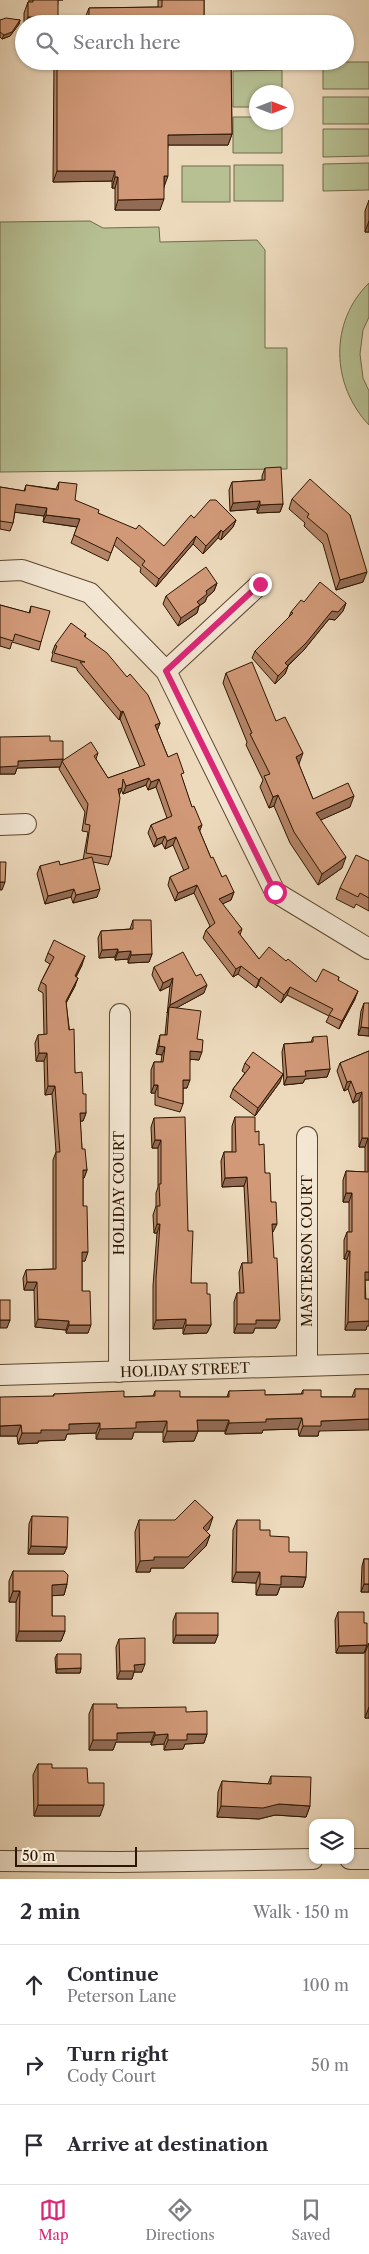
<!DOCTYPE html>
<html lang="en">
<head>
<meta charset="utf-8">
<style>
	body { margin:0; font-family:"Libre Caslon Text",serif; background:#f7f7f7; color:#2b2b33 }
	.controls { position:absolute; right:15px; bottom:15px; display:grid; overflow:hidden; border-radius:10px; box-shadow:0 1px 4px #0004 }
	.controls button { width:45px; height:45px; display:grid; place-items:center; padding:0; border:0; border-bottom:1px solid #e1e1e2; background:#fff; color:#2b2b33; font:25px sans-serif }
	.compass { position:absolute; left:249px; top:85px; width:45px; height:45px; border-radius:50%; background:#fff; box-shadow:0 1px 4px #0004; rotate:90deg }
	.scale { position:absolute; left:15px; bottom:12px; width:122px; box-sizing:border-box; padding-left:5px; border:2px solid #2d1600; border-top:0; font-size:14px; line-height:18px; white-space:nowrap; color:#2d1600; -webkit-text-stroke:4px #f3e7d4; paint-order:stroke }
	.stop { position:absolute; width:15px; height:15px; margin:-11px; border:4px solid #db2777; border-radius:50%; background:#fff }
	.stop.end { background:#db2777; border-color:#fff; box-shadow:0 1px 5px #0008 }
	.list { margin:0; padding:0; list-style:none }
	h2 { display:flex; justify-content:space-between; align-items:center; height:65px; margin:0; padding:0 20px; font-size:21px }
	h2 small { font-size:16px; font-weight:400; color:#7c7c81 }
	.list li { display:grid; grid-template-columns:32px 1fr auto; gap:15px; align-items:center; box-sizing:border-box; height:80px; padding:0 20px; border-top:1px solid #e1e1e2 }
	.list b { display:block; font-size:19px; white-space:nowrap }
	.list p { margin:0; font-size:16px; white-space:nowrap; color:#7c7c81 }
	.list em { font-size:16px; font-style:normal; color:#7c7c81 }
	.icon { flex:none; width:28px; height:28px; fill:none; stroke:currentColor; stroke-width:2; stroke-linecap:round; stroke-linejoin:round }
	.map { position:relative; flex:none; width:369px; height:1879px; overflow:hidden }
	.search { position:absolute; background:#fff; box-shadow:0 1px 4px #0004; left:15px; right:15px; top:15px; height:55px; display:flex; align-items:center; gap:12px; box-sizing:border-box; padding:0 18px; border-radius:28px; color:#7c7c81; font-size:19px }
	.sheet { height:305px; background:#fff }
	nav { display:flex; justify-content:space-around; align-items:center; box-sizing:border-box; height:70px; border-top:1px solid #e1e1e2; background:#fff; font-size:14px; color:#7c7c81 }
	nav a { display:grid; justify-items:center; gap:2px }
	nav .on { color:#db2777 }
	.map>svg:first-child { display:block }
	.green { fill:#b6c093; stroke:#726b4a }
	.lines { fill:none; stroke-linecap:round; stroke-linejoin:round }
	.minor-casing { stroke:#5d472f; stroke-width:22 }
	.minor { stroke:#f3e7d4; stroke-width:20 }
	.wall { fill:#b48467; stroke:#2d1600 }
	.shaded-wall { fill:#926b54; stroke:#2d1600 }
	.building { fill:#d19978; stroke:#2d1600 }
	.route { stroke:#db2777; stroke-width:6 }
	.labels { text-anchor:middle; stroke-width:4; stroke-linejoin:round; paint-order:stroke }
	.street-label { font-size:14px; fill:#2d1600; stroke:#f3e7d4 }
</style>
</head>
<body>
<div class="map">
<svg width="369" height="1879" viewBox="0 0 369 1879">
	<rect width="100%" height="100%" fill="#eddabd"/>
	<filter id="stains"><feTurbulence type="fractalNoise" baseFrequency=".004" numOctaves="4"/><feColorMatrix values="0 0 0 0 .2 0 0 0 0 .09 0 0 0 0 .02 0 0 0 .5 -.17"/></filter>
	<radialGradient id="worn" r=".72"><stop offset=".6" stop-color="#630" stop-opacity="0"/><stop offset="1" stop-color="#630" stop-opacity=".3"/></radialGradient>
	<g class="green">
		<rect x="323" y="62" width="46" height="27"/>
		<path d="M282,70V92H256V107H233V71Z"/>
		<rect x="323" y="97" width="46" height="27"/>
		<path d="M233,117H256V122L282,123V153H233Z"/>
		<path d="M323,129H369V156L323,157Z"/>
		<path d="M369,163V190L323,191V164Z"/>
		<rect x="234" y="165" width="49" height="36"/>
		<rect x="182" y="166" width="48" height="36"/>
		<path d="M90,221L103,228L159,227L160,242L257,240L265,250V348H287V469L0,472V222Z"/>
		<path d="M369,283V317L363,330L360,354L363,378L369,391V425C331,385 329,322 369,283Z"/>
	</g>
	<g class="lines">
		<defs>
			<g id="minor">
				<path d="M0,571L22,570L90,593L166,671L275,892L369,949"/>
				<path d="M166,671L260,584"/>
				<path d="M0,825L26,824"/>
				<path d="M307,1137V1365"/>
				<path d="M119,1372L120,1014"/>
				<path d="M0,1375L369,1364"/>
				<path d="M350,1859H369"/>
				<path d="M0,1861L119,1862L313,1859"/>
			</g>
		</defs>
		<use href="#minor" class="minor-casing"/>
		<use href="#minor" class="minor"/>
	</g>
	<g class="wall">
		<path d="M29,0H63H58L56,24H24V28V13L28,2H29Z"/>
		<path d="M158,0H204V24H85V18L89,8L158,7Z"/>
		<path d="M0,20H20L19,24L10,36L2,39L0,37Z"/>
		<path d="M54,61H231L232,134L228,145H168L164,187L160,210H115V188H112V181L53,182Z"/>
		<path d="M369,200V232H365V211Z"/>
		<path d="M265,468L283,504L280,512L257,513V509L230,511L229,490L232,482L262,480V476Z"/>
		<path d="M59,482L75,500L98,513L164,546L194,518L236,520L233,527L221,540L218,538L203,554L193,544L156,587L140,572L141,568L114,545L108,561L71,543L77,527L43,522L44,516L15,512L13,523L10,531L0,529V487L24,491L26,485L56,489Z"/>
		<path d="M292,499L350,515L363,582L336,590L323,544L304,526L305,523L289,509Z"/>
		<path d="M217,583L214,591L207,597L205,602L199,606L197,613L178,626L163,604L166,596Z"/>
		<path d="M304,602L346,603L343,611L335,620L329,619L303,651L288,666L285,674L275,684L252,658L255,651L289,617L291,612Z"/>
		<path d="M0,605L29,613L31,606L41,642L39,650L12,642L10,649L0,646Z"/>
		<path d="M86,634L85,637L160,723L157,730L168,757L182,778L200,832L211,858L222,877L234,892L231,900L222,904L242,929L240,935L259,959L286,961L316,982L339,977L338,981L355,999L339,1029L326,1022L329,1016L287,995L281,1003L258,985L256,988L238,974L233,977L203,938L206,930L210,926L194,893L175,901L168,885L170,877L184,871L173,845L165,849L162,843L154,847L148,833L151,825L167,818L156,787L148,790L146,785L123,794L121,789L119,795L111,857L108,865L93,862L97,897L73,903L71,897L45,904L37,874L40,866L60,865L83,860L88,832L82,831L85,812L59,769L60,767L17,768L15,774H0L50,741L63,759V761L98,753L96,759L108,778L140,767L120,719L119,720L77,670V668L51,661L53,654L52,653L55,645Z"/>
		<path d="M226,673L276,721L299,764V765L313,799L350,807L320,820L342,868L318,885L290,843L274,806L269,808L260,787L263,780L246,745L247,742L223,683Z"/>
		<path d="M369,861V911L356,904L354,908L336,899L340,888Z"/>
		<path d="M133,920L152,954L149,962L128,963V959L115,960V957L99,958L98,938L101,931L130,929Z"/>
		<path d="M48,953L82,965L76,977L75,986L66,1003L75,1073L83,1094L86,1113L83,1121H80L82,1149L87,1170L84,1178H83V1206L85,1261H82V1291L88,1333H66V1330L35,1327L34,1290H24L23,1278L26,1270L53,1269V1160L56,1152L52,1094L45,1095L44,1061H36L35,1043L38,1035H44L43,993L38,990L41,982L50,964L45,961Z"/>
		<path d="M154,967L204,993L176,1008L197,1039L199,1060L190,1059L187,1088H183V1104L180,1112L155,1105V1093H151V1070L154,1062H161L162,1055L156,1054L158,1043L160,1035H165L170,986L160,991L152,975Z"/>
		<path d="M364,1003L369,1036L358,1035L361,1011Z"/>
		<path d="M313,1037L330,1069L327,1077L305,1079L303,1083L284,1085L282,1052L284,1044L311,1042Z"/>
		<path d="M369,1051V1280H365L367,1326L366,1330H345L347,1259H344V1240L347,1232H349V1202H343V1180L346,1171L365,1172V1147H359V1100L353,1103L348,1089L344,1091L337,1071L340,1063Z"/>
		<path d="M245,1063L280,1082L255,1116L230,1097L233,1089L245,1073L242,1071Z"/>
		<path d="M235,1117L255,1132L259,1145L271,1202L273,1232L272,1233L276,1328H255L253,1333H234V1302L237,1293H240L239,1272L242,1263H248L244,1186L222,1187L221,1161L224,1152H232V1126Z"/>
		<path d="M154,1118L188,1231L191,1283L207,1294L211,1325L207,1333L183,1334V1328L153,1329V1286L157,1233H154L153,1215L156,1206V1193L158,1187V1148H152L151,1127Z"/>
		<path d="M355,1389H369L319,1431L318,1436H299L298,1429L263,1430L262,1433L225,1434V1431H198L194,1441L163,1442V1432H134L132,1439H96V1433L67,1434L65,1440L38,1441V1443L18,1444L17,1436H0L53,1396L54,1394L124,1397L153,1396L155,1391L180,1397H227L229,1391L265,1395L301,1394L303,1390L321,1397H352Z"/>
		<path d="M32,1516L67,1547L64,1554H28L29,1524Z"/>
		<path d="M139,1520L209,1529L206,1531L210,1535L206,1546L184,1568H151L150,1572H136L135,1532Z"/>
		<path d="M237,1520L270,1536L289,1552L306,1577L303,1587H280L277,1595H256V1583L232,1582L233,1530Z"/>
		<path d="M364,1559H369V1592H361L362,1566Z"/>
		<path d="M13,1571L67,1584L64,1595H52V1616L65,1631L61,1641H16V1602H9V1581Z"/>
		<path d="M338,1612L364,1623L367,1645L364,1653H336L335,1620Z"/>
		<path d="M176,1613L215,1643H173V1621Z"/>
		<path d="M119,1639L142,1672H134L132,1679H117L116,1647Z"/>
		<path d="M369,1643V1718H365V1653Z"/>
		<path d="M57,1654L81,1668L80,1673H56L55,1658Z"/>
		<path d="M93,1704L117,1708L186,1712L207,1734L204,1743L185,1744L183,1749L164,1750V1744L151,1745V1742H116L113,1750H89V1714Z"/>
		<path d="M38,1764L52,1768L88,1783L100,1816H34L33,1775Z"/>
		<path d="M271,1776L310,1806L306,1817L275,1815L259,1819L217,1817L218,1792L222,1781L268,1784Z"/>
	</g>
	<g class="shaded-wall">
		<path d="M28,17H58L56,24H25Z"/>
		<path d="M20,20L19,24L10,36L2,39L4,35Z"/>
		<path d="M232,134L228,145H164L168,135Z"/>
		<path d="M57,171H115L112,181L53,182Z"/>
		<path d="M164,176H168L164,187Z"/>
		<path d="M115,177H118L115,188H112Z"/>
		<path d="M164,199L160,210H115L118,200Z"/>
		<path d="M369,221V232H365Z"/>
		<path d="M260,501L257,509L230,511L233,503Z"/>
		<path d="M16,504L47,508L44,516L13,512Z"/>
		<path d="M283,504L280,512L257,513L260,505Z"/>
		<path d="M46,515L80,519L78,527L43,522Z"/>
		<path d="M236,520L233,527L221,540L223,532Z"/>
		<path d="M221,530L218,538L203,554L206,546Z"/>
		<path d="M196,536L193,544L156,587L159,579Z"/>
		<path d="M367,572L363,582L336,590L340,580Z"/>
		<path d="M217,583L214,591L207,597L205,602L199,606L197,613L178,626L181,618L197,602L206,591Z"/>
		<path d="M346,603L343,611L335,620L329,619L303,651L282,671L285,663L332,611Z"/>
		<path d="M288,666L285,674L275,684L278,676Z"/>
		<path d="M123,711L120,719L119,720L121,712Z"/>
		<path d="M160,723L157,731L155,725Z"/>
		<path d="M303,753L299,764L292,768L296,757Z"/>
		<path d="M63,759L60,767L17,768L15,774H0V767L18,761Z"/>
		<path d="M149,778L146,785L123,794L126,786Z"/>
		<path d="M159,779L156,787L148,790L151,782Z"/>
		<path d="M122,788L119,796L118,789Z"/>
		<path d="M278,795L274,806L269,808L273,797Z"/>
		<path d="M354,796L350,807L312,824L316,813Z"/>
		<path d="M202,825L199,833L198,827Z"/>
		<path d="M165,836L162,843L154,847L157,839Z"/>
		<path d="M176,837L173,845L165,849L167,841Z"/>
		<path d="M346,857L342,868L318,885L322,874Z"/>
		<path d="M0,882H5L2,890H0Z"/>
		<path d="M197,885L194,893L175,901L178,893Z"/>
		<path d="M74,889L71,897L45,904L48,896Z"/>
		<path d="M100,889L97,897L73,903L76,895Z"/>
		<path d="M234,892L231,900L216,907L219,899Z"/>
		<path d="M118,949L115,957L99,958L102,950Z"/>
		<path d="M131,951L128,959L115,960L118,952Z"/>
		<path d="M152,954L149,962L128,963L131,955Z"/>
		<path d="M85,956L82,965L72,985L75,976Z"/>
		<path d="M241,966L238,974L233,977L236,969Z"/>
		<path d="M261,977L258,985L256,988L259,980Z"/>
		<path d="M78,978L75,986L63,1009L66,1001Z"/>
		<path d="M173,978L170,986L160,991L163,983Z"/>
		<path d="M207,985L204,993L169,1012V1007L167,1013L170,1005Z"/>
		<path d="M290,987L287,995L281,1003L284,995Z"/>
		<path d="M358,991L355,999L339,1029L342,1021Z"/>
		<path d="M361,1027L369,1028V1036L358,1035Z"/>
		<path d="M159,1046L165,1047L162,1055L156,1054Z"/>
		<path d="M190,1051L202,1052L199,1060L187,1059Z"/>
		<path d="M39,1053H47L44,1061H36Z"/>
		<path d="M330,1069L327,1077L305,1079L303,1083L284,1085L287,1077L305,1071Z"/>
		<path d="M283,1074L280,1082L255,1116L258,1108Z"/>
		<path d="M183,1080H190L187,1088H180Z"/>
		<path d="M351,1081L348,1089L344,1091L347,1082Z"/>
		<path d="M154,1085H158L155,1093H151Z"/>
		<path d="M48,1086H55L52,1094L45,1095Z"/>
		<path d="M362,1092L359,1100L353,1103L356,1094Z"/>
		<path d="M80,1113H86L83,1121H77Z"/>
		<path d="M362,1138H368L365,1147H359Z"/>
		<path d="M155,1140H161L158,1148H152Z"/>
		<path d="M83,1170H87L84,1178L80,1179Z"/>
		<path d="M247,1177L244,1186L222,1187L225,1178Z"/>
		<path d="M346,1193H352L349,1202H343Z"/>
		<path d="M157,1224H160L157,1233H154Z"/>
		<path d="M272,1224H277L273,1232L268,1233Z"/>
		<path d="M347,1251H350L347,1259H344Z"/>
		<path d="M82,1252H88L85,1261H79Z"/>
		<path d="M365,1272H369V1280H362Z"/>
		<path d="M27,1282H37L34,1290H24Z"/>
		<path d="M38,1319L69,1321L66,1330L35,1327Z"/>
		<path d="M186,1319L183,1328L153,1329L156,1320Z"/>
		<path d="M0,1320H10L7,1328H0Z"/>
		<path d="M256,1320H280L276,1328H255L253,1333H234L237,1324Z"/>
		<path d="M369,1321V1326H367L366,1330H345L348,1322Z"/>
		<path d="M69,1325H91L88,1333H66Z"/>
		<path d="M186,1325H211L207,1333L183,1334Z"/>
		<path d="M302,1418L298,1429L263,1430L262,1433L225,1434L229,1423L266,1419Z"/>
		<path d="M369,1419V1430L319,1431L318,1436H299L303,1426L321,1421Z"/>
		<path d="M197,1420H229L225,1431H193Z"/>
		<path d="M167,1421L163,1432H134L132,1439H96L100,1429L136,1422Z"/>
		<path d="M100,1423L96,1433L67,1434L65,1440L38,1441V1443L18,1444L22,1433L41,1430L69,1424Z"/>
		<path d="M21,1425L17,1436H0V1426Z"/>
		<path d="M167,1431H198L194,1441L163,1442Z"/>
		<path d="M213,1517L209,1529L199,1539L203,1528Z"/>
		<path d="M210,1535L206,1546L184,1568H151L150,1572H136L140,1561Z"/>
		<path d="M31,1546L67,1547L64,1554H28Z"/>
		<path d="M236,1572H260L256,1583L232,1582Z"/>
		<path d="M281,1576L306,1577L303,1587H280L277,1595H256L260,1584Z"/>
		<path d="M67,1584L64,1595L48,1596L52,1585Z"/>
		<path d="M364,1584H369V1592H361Z"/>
		<path d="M13,1591H20L16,1602H9Z"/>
		<path d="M19,1631H65L61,1641H16Z"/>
		<path d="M176,1635H218L215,1643H173Z"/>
		<path d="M367,1645L364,1653H336L339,1646Z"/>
		<path d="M145,1664L142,1672H134L132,1679H117L120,1671L134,1665Z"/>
		<path d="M81,1668L80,1673H56L57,1669Z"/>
		<path d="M369,1707V1718H365Z"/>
		<path d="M155,1732L151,1742H116L113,1750H89L93,1740L117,1733Z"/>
		<path d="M168,1734L164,1744L151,1745L155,1735Z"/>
		<path d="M187,1734H207L204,1743L185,1744L183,1749L164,1750L168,1740Z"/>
		<path d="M279,1804L310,1806L306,1817L275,1815L259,1819L217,1817L221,1806Z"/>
		<path d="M38,1805H104L100,1816H34Z"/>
	</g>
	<g class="building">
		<path d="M33,0H58V17H28V2H33Z"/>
		<path d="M162,0H204V24H89V8L162,7Z"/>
		<path d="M6,18L20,20L12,32L4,35L0,32V20Z"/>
		<path d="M57,61H231L232,134L168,135V176H164V199L118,200V177H115V171H57Z"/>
		<path d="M281,467L283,504L260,505V501L233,503L232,482L265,480V468Z"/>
		<path d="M310,479L350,515L367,572L340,580L327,534L307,517L309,514L292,499Z"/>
		<path d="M59,482L77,484L75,500L99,510L98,513L136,529L139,525L164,546L191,515L194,518L210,500H216L236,520L223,532L221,530L206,546L196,536L159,579L142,565L145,561L117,537L111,553L74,535L80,519L46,515L47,508L16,504L13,523L0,521V487L25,491L26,485L58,490Z"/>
		<path d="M206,567L217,583L206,591L207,594L197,602L200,605L181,618L166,596Z"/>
		<path d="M320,582L346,603L338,612L332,611L306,643L285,663L288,666L278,676L255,651L293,613L291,612L301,600L304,602Z"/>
		<path d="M0,605L30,613L31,606L50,611L41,642L15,634L13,641L0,637Z"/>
		<path d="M71,623L86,634L84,636L107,653L127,677L130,674L148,695L160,723L155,725L168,757L177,753L184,773L181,774L192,807L194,806L202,825L198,827L211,858L213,857L222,877L226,875L234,892L219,899L242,929L238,932L259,959L269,947L286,961L288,959L316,982L323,969L339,977L338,980L358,991L342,1021L329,1015L333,1009L290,987L284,995L261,977L259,980L241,966L236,969L206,930L215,923L197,885L178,893L170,877L189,868L176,837L167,841L165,836L157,839L151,825L172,816L159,779L151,782L149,778L126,786L123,779L122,788L118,789L120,798L111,857L86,853L90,825L85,824L88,804L62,761L91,742L98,753L94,756L108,778L145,765L123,711L121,712L80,662H85L54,653L57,646L55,645Z"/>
		<path d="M252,662L276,721L285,717L303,753L296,757L313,799L348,783L354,796L316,813L346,857L322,874L294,832L278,795L273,797L264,776L270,774L250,734L252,733L226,673Z"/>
		<path d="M50,736V741H63V759L18,761V766L0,767V737Z"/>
		<path d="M356,855L369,861V898L360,893L358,897L340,888Z"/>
		<path d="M92,857L100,889L76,895L74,889L48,896L40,866L59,861L60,865Z"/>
		<path d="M0,862H6L5,882H0Z"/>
		<path d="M133,920H151L152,954L131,955V951L118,952V949L102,950L101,931L133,929Z"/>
		<path d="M54,940L85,956L75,976L78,978L66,1001L69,1030L74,1029L75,1073L82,1072L83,1094H86V1113H80L82,1149H85L87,1170H83V1206H87L88,1252H82V1291H90L91,1325H69V1321L38,1319L37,1282H27L26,1270L56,1269V1152H60L57,1114L55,1086H48L47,1053H39L38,1035L47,1034L46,985L41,982L54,957L48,953Z"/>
		<path d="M183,952L196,976L201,974L207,985L170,1005L173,978L163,983L154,967Z"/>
		<path d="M364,1003H369V1028L361,1027Z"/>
		<path d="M169,1007L201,1011L197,1039L203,1040L202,1052L190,1051V1080H183V1104L158,1097V1085H154V1062H163L165,1047L159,1046L160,1035H167Z"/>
		<path d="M327,1036L330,1069L305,1071L306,1076L287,1077L284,1044L313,1042V1037Z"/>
		<path d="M369,1051V1272H365V1299H369V1321L348,1322L350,1251H347V1232H352V1193H346V1171L368,1172V1138H362V1092L356,1094L351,1081L347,1082L340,1063Z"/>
		<path d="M253,1052L283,1074L258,1108L233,1089L250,1067L245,1063Z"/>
		<path d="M185,1117L188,1231H193L191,1283H207V1294H210L211,1325H186V1319L156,1320V1278L160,1224H157V1206H160L159,1184H161V1140H155L154,1118Z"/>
		<path d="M235,1117H255V1132L259,1131V1145L264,1144L265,1173H270L271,1202H276L277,1224H272L274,1258H277L280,1320H256V1324H237V1293H244L242,1263H252L247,1177L225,1178L224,1152H236Z"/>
		<rect x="0" y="1300" width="10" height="20"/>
		<path d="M355,1389H369V1419L321,1421V1426H303L302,1418L266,1419V1422L229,1423V1420H197L198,1431H167V1421L136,1422V1428L100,1429V1423L69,1424V1430H41V1433H22L21,1425L0,1426V1397L54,1396V1394L124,1391V1397L155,1396V1391H180V1397H229V1391L265,1390V1395L303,1394V1390H321V1397H355Z"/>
		<path d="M195,1500L213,1517L203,1528L210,1535L188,1557H154V1560L140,1561L139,1520H175Z"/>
		<path d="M32,1516L68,1517L67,1547L31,1546Z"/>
		<path d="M237,1520H260V1530H270V1536L289,1537V1552H307L306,1577L281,1576V1585L260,1584V1572H236Z"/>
		<rect x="364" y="1559" width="5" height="25"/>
		<path d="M13,1571H64L68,1575L67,1584L52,1585V1616H65V1631H19L20,1591H13Z"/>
		<path d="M338,1612H364V1623H367V1645L339,1646Z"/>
		<rect x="176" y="1613" width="42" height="22"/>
		<path d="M145,1638V1664L134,1665L135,1671H120L119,1639Z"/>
		<path d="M57,1654H81V1668L57,1669Z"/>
		<path d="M93,1704H117V1708L186,1707V1712L207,1711V1734H187V1740H168V1734L155,1735V1732L117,1733V1740H93Z"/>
		<path d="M38,1764H52V1768H87L88,1783H104V1805H38Z"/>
		<path d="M271,1776L311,1777L310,1806L279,1804L263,1808L221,1806L222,1781L271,1784Z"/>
	</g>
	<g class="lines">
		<path class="route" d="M260,584L166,671L275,892"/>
	</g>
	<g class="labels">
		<g class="street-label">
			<text transform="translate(119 1193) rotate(-90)" y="5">HOLIDAY COURT</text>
			<text transform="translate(307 1251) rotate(-90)" y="5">MASTERSON COURT</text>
			<text transform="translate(185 1370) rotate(-2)" y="5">HOLIDAY STREET</text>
		</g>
	</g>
	<rect width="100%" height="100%" filter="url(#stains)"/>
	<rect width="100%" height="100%" fill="url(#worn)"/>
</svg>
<div class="controls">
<button><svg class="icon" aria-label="layers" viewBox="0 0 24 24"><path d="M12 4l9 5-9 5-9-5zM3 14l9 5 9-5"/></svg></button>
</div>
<svg class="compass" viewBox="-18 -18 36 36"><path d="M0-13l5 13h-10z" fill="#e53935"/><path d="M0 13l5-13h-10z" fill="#7c7c81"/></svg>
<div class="scale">50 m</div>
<div class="stop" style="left:275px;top:892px"></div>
<div class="stop end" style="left:260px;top:584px"></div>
<div class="search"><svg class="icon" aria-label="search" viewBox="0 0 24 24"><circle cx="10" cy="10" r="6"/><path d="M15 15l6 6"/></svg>Search here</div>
</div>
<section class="sheet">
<h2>2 min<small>Walk · 150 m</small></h2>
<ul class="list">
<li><svg class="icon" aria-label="ahead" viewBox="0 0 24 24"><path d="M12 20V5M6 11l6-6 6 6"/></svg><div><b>Continue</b><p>Peterson Lane</p></div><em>100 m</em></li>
<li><svg class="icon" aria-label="right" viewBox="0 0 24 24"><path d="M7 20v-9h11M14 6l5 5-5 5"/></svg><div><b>Turn right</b><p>Cody Court</p></div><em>50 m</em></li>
<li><svg class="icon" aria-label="arrive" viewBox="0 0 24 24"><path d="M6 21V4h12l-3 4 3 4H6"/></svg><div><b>Arrive at destination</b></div></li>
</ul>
</section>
<nav>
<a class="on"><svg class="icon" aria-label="map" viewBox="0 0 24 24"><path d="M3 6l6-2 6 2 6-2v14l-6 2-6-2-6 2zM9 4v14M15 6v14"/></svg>Map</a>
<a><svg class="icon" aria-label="directions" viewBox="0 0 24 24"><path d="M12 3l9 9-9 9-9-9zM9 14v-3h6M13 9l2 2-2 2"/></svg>Directions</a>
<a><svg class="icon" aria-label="saved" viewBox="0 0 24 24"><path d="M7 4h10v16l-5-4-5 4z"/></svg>Saved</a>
</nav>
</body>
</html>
